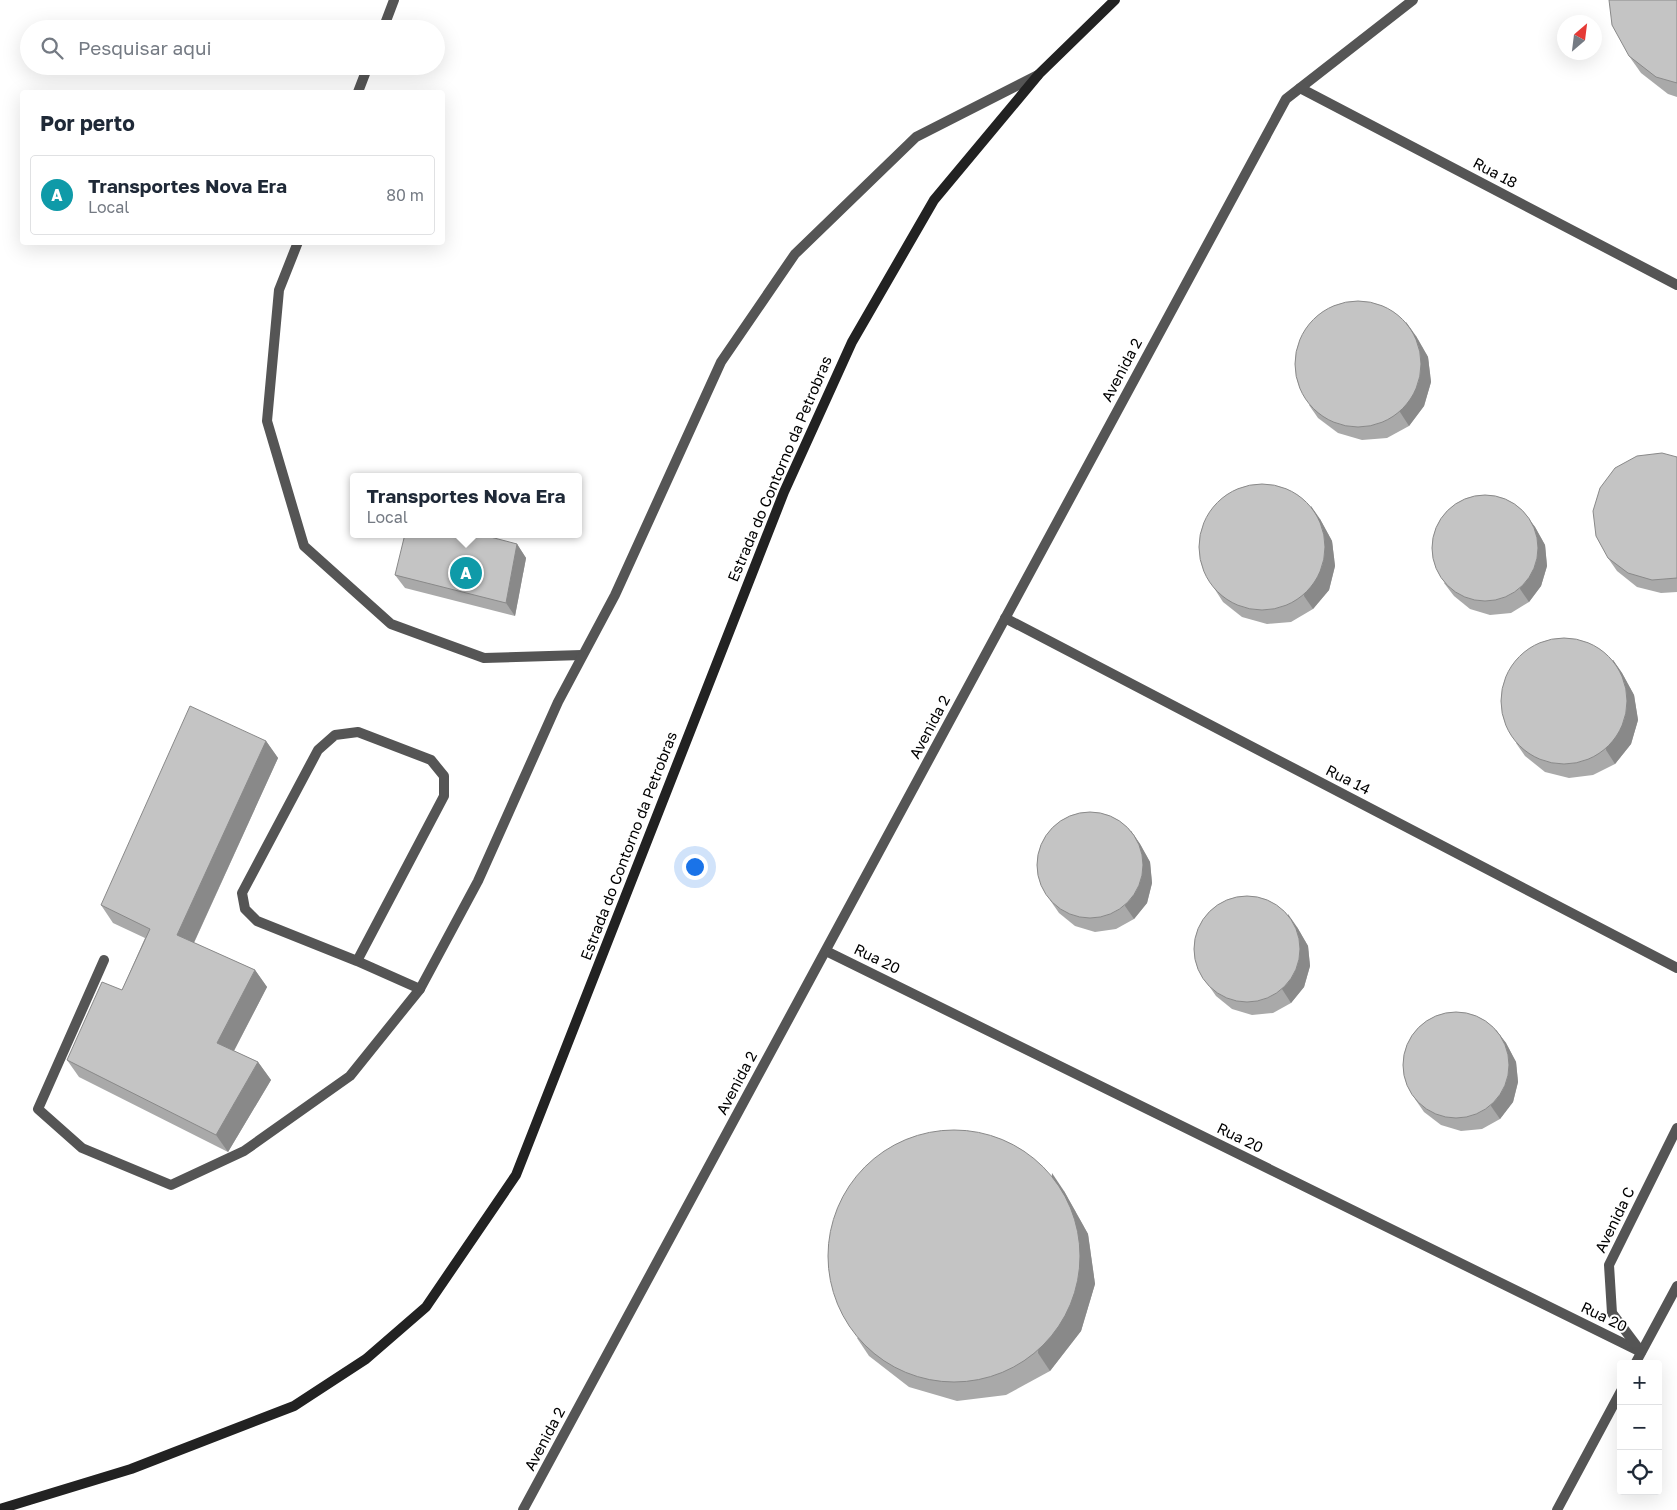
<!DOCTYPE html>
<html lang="pt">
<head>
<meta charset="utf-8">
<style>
	body { margin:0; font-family:"Golos Text",sans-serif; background:#f2f2f3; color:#1f2937 }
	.controls { position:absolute; right:15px; bottom:15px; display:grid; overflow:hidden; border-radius:5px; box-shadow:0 5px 20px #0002 }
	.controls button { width:45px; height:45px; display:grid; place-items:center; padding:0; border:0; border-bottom:1px solid #e0e1e3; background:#fff; color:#1f2937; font:25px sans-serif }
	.compass { position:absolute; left:1557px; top:15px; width:45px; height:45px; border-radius:50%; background:#fff; box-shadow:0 5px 20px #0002; rotate:28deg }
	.you { position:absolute; left:694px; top:866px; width:18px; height:18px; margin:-12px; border:4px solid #fff; border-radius:50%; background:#1a73e8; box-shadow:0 0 0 8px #1a73e833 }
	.badge { display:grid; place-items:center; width:32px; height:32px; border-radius:50%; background:#0f766e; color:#fff; font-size:16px; font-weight:700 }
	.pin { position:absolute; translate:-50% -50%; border:2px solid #fff; box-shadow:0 1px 5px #0006 }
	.popup { position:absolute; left:350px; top:473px; width:232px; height:65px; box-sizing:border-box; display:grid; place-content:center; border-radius:5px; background:#fff; filter:drop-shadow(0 1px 4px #0005); font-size:16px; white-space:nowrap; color:#747a83 }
	.popup b { font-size:19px; color:#1f2937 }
	.popup::after { content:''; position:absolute; left:50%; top:100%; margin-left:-10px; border:10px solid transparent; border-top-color:#fff }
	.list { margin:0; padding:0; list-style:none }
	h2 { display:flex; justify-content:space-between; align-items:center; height:65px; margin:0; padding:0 20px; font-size:21px }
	h2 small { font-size:16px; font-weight:400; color:#747a83 }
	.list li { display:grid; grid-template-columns:32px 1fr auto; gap:15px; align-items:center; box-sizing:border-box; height:80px; margin:0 10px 10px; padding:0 10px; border:1px solid #e0e1e3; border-radius:5px }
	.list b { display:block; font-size:19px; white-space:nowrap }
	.list p { margin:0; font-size:16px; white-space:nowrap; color:#747a83 }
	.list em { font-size:16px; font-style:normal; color:#747a83 }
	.icon { flex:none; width:28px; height:28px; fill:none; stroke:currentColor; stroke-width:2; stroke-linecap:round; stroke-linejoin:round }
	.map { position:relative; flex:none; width:1677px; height:1510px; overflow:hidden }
	.search { position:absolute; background:#fff; box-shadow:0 5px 20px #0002; left:20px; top:20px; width:425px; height:55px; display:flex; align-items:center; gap:12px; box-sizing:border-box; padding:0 18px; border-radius:28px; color:#747a83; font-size:19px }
	.panel { position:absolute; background:#fff; box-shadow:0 5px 20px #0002; left:20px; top:90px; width:425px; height:155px; border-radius:5px }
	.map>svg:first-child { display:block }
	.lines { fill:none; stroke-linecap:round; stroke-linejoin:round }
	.lane { stroke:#555; stroke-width:10 }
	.secondary { stroke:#222; stroke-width:10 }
	.wall { fill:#a9a9a9 }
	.shaded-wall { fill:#898989 }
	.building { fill:#c4c4c4; stroke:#898989 }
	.labels { text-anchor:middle; stroke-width:4; stroke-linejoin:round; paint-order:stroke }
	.street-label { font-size:15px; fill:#000; stroke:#fff }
</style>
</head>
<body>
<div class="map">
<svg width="1677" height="1510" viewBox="0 0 1677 1510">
	<rect width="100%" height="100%" fill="#fff"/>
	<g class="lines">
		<g class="lane">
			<path d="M383,29L394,0"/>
			<path d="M1300,88L1677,285"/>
			<path d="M358,92L368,66"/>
			<path d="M298,242L279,290L267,421L304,546L391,624L484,658L582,655"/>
			<path d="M1005,618L1677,968"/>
			<path d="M826,951L1641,1352"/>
			<path d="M104,960L38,1109L82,1148L171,1185L244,1151L350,1076L420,989L478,881L558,702L615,595L721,362L795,254L916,137L1038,75"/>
			<path d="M357,961L257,921L245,909L242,893L318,750L335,735L358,732L431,760L444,776V796L357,961L420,989"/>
			<path d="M1639,1349L1612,1313L1609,1265L1677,1128"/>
			<path d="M1635,1364L1677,1286"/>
			<path d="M523,1510L1286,99L1413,0"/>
			<path d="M1557,1510L1621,1391"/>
		</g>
		<path class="secondary" d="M0,1509L131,1469L294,1406L366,1359L426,1307L516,1175L784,492L852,342L934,200L1039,74L1115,0"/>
	</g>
	<g class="wall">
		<path d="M1677,0V97L1668,94L1641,73L1629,56Z"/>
		<path d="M1416,336L1428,357L1431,382L1424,406L1409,426L1387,438L1362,440L1338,433L1318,418L1309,405Z"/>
		<path d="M1677,457V592L1661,593L1637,587L1617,571L1608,558Z"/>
		<path d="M1525,514L1535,527L1545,545L1547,566L1541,586L1529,602L1511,613L1490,615L1470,609L1454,596L1444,583Z"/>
		<path d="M1320,519L1332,541L1335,566L1329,590L1313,609L1291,622L1267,624L1242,617L1223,602L1214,588Z"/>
		<path d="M517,544L526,558L515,616L405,588L395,575Z"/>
		<path d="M1613,660L1622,673L1634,695L1638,720L1631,744L1615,764L1593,775L1569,778L1545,772L1525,756L1516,743Z"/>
		<path d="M266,741L278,758L194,943L255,970L267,987L234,1051L258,1062L271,1080L228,1152L79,1077L67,1060L122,990L145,938L113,923L101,905Z"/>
		<path d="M1131,831L1140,844L1150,862L1152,883L1147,903L1134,919L1116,929L1095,932L1075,926L1059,913L1050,900Z"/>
		<path d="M1297,927L1308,946L1310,966L1304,987L1291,1003L1273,1013L1252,1015L1232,1009L1216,996L1207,983Z"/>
		<path d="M1496,1030L1506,1043L1516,1062L1518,1082L1513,1102L1500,1119L1482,1129L1461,1131L1441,1125L1424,1112L1415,1099Z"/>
		<path d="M1064,1191L1088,1234L1095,1284L1081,1331L1050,1371L1006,1395L957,1401L909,1387L869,1356L857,1338Z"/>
	</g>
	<g class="shaded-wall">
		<path d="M1406,322L1416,336L1428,357L1431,382L1424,406L1409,426L1400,412Z"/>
		<path d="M1311,506L1320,519L1332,541L1335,566L1329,590L1313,609L1304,596Z"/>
		<path d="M1525,514L1535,527L1545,545L1547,566L1541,586L1529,602L1520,589Z"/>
		<path d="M517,544L526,558L515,616L506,603Z"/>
		<path d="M1613,660L1622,673L1634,695L1638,720L1631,744L1615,764L1606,750Z"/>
		<path d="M266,741L278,758L189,953L177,935Z"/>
		<path d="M1131,831L1140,844L1150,862L1152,883L1147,903L1134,919L1125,906Z"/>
		<path d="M1288,914L1297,927L1308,946L1310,966L1304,987L1291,1003L1282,989Z"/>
		<path d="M255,970L267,987L229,1060L217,1043Z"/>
		<path d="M1496,1030L1506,1043L1516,1062L1518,1082L1513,1102L1500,1119L1491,1106Z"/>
		<path d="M258,1062L271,1080L228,1152L216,1135Z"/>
		<path d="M1052,1173L1064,1191L1088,1234L1095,1284L1081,1331L1050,1371L1038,1353Z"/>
	</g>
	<g class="building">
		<path d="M1609,0H1677V83L1656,77L1629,56L1612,25Z"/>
		<circle cx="1358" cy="364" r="63"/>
		<path d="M1662,453L1677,457V578L1652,580L1628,573L1608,558L1596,536L1593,511L1600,488L1615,468L1637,456Z"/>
		<circle cx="1262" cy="547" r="63"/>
		<circle cx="1485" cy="548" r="53"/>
		<path d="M405,534H479L517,544L506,603L395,575Z"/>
		<circle cx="1564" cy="701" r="63"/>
		<path d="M190,706L266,741L177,935L255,970L217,1043L258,1062L216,1135L67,1060L102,982L122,990L150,929L101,905Z"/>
		<circle cx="1090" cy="865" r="53"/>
		<circle cx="1247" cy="949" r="53"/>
		<circle cx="1456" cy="1065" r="53"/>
		<circle cx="954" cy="1256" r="126"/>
	</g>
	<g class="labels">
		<g class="street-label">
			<text transform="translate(1495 173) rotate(28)" y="5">Rua 18</text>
			<text transform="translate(1122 370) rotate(-62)" y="5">Avenida 2</text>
			<text transform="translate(780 469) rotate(-67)" y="5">Estrada do Contorno da Petrobras</text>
			<text transform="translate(930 727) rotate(-62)" y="5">Avenida 2</text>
			<text transform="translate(1348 780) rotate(27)" y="5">Rua 14</text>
			<text transform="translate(629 846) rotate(-69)" y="5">Estrada do Contorno da Petrobras</text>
			<text transform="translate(877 959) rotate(26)" y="5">Rua 20</text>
			<text transform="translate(737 1083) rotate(-62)" y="5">Avenida 2</text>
			<text transform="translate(1240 1138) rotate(26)" y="5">Rua 20</text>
			<text transform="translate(1615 1220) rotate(-64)" y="5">Avenida C</text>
			<text transform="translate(1604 1317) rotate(26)" y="5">Rua 20</text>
			<text transform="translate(545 1439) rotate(-62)" y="5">Avenida 2</text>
		</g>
	</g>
</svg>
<div class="controls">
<button>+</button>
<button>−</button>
<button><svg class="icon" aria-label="locate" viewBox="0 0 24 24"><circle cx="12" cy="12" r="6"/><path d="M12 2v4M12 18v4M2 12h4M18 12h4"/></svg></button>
</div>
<svg class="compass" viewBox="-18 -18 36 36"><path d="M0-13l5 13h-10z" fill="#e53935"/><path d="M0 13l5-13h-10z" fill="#747a83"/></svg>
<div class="you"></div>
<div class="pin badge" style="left:466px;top:573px;background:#0f9aa8">A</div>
<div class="popup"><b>Transportes Nova Era</b>Local</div>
<div class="search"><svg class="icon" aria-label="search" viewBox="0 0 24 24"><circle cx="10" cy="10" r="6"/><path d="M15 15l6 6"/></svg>Pesquisar aqui</div>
<section class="panel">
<h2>Por perto<small></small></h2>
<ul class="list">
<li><span class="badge" style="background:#0f9aa8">A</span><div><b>Transportes Nova Era</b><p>Local</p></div><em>80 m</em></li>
</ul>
</section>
</div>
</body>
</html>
